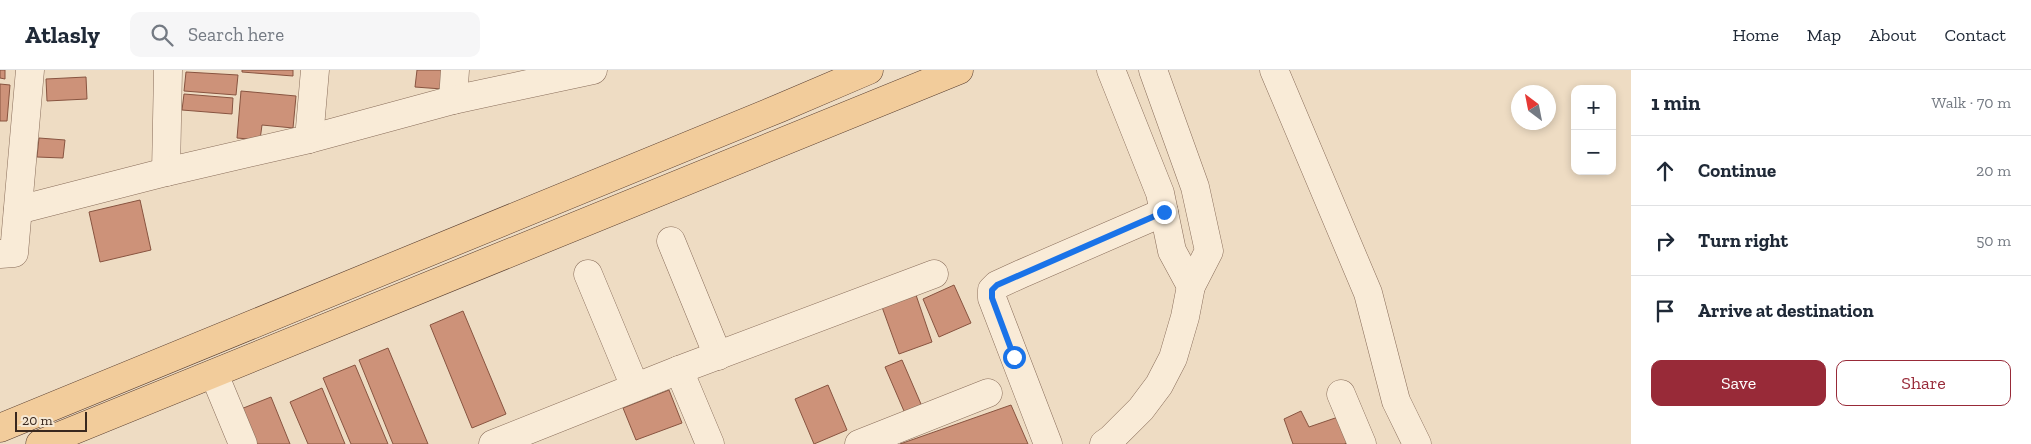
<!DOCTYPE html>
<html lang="en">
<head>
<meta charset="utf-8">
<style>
	body { margin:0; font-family:"Zilla Slab",serif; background:#f6f6f7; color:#1f2937 }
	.controls { position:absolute; right:15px; top:15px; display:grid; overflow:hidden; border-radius:10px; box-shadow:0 2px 8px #0003 }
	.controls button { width:45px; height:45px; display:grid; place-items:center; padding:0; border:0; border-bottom:1px solid #e0e1e3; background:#fff; color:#1f2937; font:25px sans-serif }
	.compass { position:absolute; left:1511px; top:15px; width:45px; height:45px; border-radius:50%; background:#fff; box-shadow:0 2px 8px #0003; rotate:328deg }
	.scale { position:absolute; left:15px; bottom:12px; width:72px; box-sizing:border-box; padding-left:5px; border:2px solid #39281e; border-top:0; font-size:14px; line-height:18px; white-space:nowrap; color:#39281e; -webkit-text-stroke:4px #f6e8d3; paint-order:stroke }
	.stop { position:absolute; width:15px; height:15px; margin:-11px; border:4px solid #1a73e8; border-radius:50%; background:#fff }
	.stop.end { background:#1a73e8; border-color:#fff; box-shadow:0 1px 5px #0008 }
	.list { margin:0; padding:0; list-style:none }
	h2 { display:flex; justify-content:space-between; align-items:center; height:65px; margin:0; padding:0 20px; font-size:21px }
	h2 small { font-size:16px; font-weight:400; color:#747a83 }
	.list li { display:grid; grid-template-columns:32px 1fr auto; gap:15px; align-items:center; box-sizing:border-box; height:70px; padding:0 20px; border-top:1px solid #e0e1e3 }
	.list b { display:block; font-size:19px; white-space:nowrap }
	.list em { font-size:16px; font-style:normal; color:#747a83 }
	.actions { display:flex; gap:10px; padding:15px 20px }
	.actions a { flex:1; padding:11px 0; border:1px solid #982a38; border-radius:10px; text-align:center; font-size:18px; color:#982a38 }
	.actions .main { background:#982a38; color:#fff }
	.icon { flex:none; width:28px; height:28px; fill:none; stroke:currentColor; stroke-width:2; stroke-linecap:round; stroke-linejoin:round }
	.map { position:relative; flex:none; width:1631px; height:374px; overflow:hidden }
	header { display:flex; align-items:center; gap:30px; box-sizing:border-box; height:70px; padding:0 25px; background:#fff; border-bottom:1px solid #e0e1e3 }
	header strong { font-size:24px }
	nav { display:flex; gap:28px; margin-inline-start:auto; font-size:18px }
	.search { width:350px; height:45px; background:#f6f6f7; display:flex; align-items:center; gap:12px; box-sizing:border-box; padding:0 18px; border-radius:10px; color:#747a83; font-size:19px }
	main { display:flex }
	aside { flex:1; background:#fff }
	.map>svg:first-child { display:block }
	.building { fill:#cd9279; stroke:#885440 }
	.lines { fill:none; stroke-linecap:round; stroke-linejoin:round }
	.minor-casing { stroke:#896d5a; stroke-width:29 }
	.major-casing { stroke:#573c2e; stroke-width:29 }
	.minor { stroke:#f9ebd7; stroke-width:28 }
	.major { stroke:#f2cc9b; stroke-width:28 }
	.route { stroke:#1a73e8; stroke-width:6 }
</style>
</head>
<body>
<header>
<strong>Atlasly</strong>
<div class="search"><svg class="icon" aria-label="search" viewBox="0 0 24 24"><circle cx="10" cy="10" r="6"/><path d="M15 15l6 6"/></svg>Search here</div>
<nav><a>Home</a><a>Map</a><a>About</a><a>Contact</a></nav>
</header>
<main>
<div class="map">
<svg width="1631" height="374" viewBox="0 0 1631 374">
	<rect width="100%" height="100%" fill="#eedcc3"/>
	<g class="building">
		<path d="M0,0H5V9L0,8Z"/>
		<path d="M242,0H293V6L242,2Z"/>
		<path d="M417,0H443L442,19L415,17Z"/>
		<path d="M186,2L238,5L236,25L184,21Z"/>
		<path d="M86,7L87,29L47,31L46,9Z"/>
		<path d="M0,14L10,15L7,51H0Z"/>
		<path d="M241,21L296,26L293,58L262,55L260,70L237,68Z"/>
		<path d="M184,24L233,28L232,44L182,40Z"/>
		<path d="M39,68L65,70L63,88L37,87Z"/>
		<path d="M140,130L151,180L100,192L89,142Z"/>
		<path d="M954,215L971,253L939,267L923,229Z"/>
		<path d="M916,225L932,272L899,284L882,237Z"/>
		<path d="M463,241L506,344L472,358L430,255Z"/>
		<path d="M388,278L428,374H393L359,290Z"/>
		<path d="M902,290L924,341L907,348L885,297Z"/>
		<path d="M355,295L388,374H351L323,308Z"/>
		<path d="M828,315L847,360L814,374L795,329Z"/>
		<path d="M322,318L345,374H308L290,332Z"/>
		<path d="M669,320L682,353L636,370L623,338Z"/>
		<path d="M271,327L290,374H256L241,339Z"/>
		<path d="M1011,335L1028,374H900Z"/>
		<path d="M1301,341L1309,357L1341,346L1350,372L1344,374H1293L1284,349Z"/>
	</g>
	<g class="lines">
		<defs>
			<g id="minor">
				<path d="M1111,0L1160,123L1172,181L1191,216"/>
				<path d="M1274,0L1368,223L1396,331L1417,374"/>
				<path d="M453,30L455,0"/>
				<path d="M309,69L453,30L593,0"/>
				<path d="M166,102L168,0"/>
				<path d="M18,140L166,102L309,69L315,0"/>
				<path d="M671,171L718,286"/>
				<path d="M0,184L14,183L30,0"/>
				<path d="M588,204L635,317"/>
				<path d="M679,300L710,374"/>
				<path d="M214,304L243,374"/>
				<path d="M1341,324L1362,374"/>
				<path d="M493,374L679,300L934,204"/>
				<path d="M859,374L988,323"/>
				<path d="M1048,374L992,228V220L997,215L1021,204L1164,142"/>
				<path d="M1104,374L1111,369L1141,339L1159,315L1173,288L1185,247L1191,216L1209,181L1195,117L1153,0"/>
			</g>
			<g id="major">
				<path d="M0,358L780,38L869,0"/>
				<path d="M40,374L959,0"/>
			</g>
		</defs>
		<use href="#minor" class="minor-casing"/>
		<use href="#major" class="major-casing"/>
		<use href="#minor" class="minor"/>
		<use href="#major" class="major"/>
	</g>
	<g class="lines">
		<path class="route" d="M1014,287L992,228V220L997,215L1164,142"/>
	</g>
</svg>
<div class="controls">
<button>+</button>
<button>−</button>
</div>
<svg class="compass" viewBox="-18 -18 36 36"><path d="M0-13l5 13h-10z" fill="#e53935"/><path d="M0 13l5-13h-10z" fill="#747a83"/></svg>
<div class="scale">20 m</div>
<div class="stop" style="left:1014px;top:287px"></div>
<div class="stop end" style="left:1164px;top:142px"></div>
</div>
<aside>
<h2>1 min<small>Walk · 70 m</small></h2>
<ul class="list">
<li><svg class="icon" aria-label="ahead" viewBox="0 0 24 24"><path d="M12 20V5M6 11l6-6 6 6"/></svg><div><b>Continue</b></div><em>20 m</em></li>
<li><svg class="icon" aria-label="right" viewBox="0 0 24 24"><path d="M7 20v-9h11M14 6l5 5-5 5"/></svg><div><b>Turn right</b></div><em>50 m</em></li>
<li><svg class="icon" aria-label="arrive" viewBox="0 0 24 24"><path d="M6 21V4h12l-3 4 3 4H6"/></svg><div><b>Arrive at destination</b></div></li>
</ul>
<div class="actions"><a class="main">Save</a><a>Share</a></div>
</aside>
</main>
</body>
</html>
